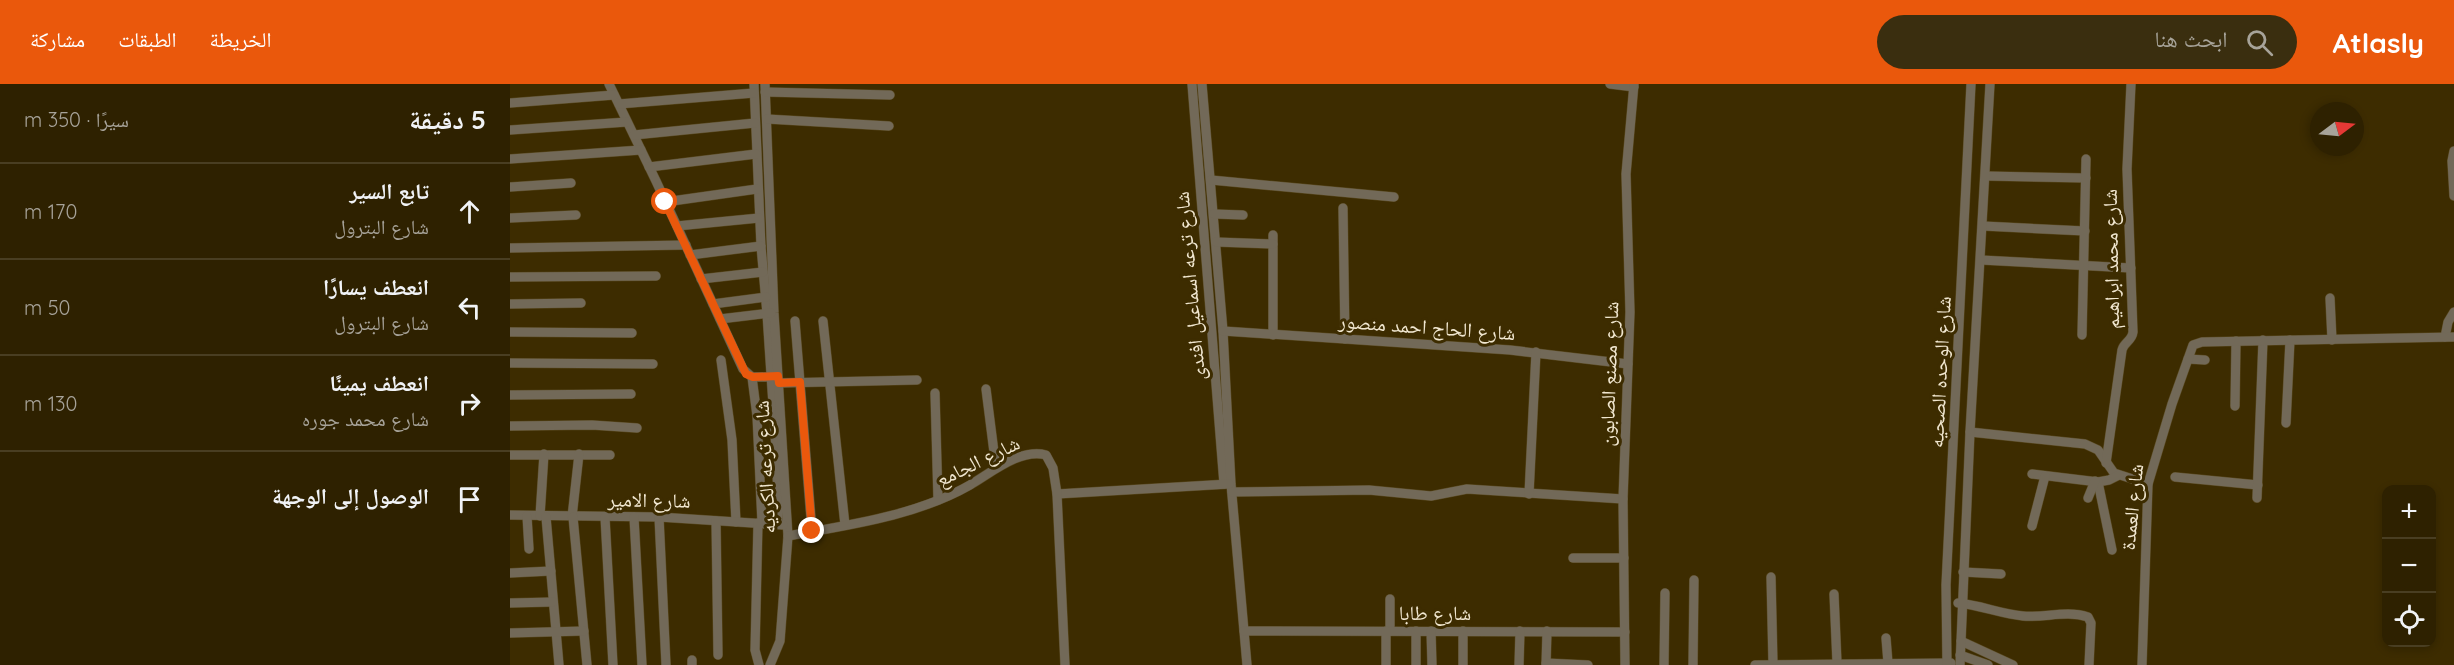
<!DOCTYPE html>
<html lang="ar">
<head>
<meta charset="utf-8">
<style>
	body { margin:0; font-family:Quicksand,"Noto Naskh Arabic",sans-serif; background:#3a2e0f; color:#f1f3f6; direction:rtl }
	.controls { position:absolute; right:18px; bottom:18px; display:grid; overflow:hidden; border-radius:12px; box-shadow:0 3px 9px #0003 }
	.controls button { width:54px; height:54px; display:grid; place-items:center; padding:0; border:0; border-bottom:2px solid #493e22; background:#2e2100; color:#f1f3f6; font:30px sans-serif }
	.compass { position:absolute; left:1800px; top:18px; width:54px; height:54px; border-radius:50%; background:#2e2100; box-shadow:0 3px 9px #0003; rotate:74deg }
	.stop { position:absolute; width:18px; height:18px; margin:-14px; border:4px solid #ea580c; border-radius:50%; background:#fff }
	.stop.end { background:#ea580c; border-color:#fff; box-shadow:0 2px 6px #0008 }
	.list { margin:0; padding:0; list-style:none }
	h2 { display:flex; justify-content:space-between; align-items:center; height:78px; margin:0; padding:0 24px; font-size:26px }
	h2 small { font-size:20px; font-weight:400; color:#a7a399 }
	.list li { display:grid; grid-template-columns:39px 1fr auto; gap:18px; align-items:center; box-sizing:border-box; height:96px; padding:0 24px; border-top:2px solid #493e22 }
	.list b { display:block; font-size:22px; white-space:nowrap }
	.list p { margin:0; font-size:20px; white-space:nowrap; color:#a7a399 }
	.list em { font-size:20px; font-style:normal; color:#a7a399 }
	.icon { flex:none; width:33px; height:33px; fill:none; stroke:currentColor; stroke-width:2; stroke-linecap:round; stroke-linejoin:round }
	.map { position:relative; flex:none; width:1944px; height:581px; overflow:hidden; direction:ltr }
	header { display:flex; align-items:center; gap:36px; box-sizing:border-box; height:84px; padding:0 30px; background:#ea580c; color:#fff }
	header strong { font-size:28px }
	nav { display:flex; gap:33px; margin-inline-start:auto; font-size:21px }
	.search { width:420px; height:54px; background:#3a2e0f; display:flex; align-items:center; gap:15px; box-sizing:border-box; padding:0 21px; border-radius:33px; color:#a7a399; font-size:22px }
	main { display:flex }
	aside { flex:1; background:#2e2100 }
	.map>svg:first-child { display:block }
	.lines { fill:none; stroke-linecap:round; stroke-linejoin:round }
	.minor-casing { stroke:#5a4a21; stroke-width:10 }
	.minor { stroke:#726958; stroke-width:9 }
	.route { stroke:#ea580c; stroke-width:8 }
	.labels { text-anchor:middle; stroke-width:6; stroke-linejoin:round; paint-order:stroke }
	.street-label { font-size:20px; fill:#f1e7d0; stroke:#3d2c00 }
</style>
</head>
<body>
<header>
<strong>Atlasly</strong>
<div class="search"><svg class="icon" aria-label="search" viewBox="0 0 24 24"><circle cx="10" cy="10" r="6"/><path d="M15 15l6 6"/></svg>ابحث هنا</div>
<nav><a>الخريطة</a><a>الطبقات</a><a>مشاركة</a></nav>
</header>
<main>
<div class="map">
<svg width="1944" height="581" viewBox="0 0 1944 581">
	<rect width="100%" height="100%" fill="#3d2c00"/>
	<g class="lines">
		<defs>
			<g id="minor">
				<path d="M99,0L146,97L233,285L242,293H266"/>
				<path d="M244,0L251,162L257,230L267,381L268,440"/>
				<path d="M255,0L264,229L278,452L270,557L260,581"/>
				<path d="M682,0L714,400"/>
				<path d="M692,0L713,247L721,400L737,581"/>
				<path d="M1100,0L1124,3"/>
				<path d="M255,8L380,11"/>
				<path d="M0,19L104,11"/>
				<path d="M109,20L244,9"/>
				<path d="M257,35L379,42"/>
				<path d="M0,46L117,38"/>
				<path d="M124,51L245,39"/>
				<path d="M1944,67L1942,77L1944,112"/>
				<path d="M0,75L131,66"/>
				<path d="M139,83L246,70"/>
				<path d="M1476,92L1576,94"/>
				<path d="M701,96L884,113"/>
				<path d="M0,103L61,99"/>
				<path d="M155,118L247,105"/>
				<path d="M833,124L835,255"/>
				<path d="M704,130L733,131"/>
				<path d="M0,134L66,131"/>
				<path d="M167,142L249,134"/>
				<path d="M1473,142L1575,147"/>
				<path d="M763,151V251"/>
				<path d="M706,158L763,160"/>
				<path d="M0,164L176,161"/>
				<path d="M180,171L251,162"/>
				<path d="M1471,176L1621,184"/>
				<path d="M0,193L146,192"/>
				<path d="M191,195L253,188"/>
				<path d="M1820,214L1822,256"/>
				<path d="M0,220L71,219"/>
				<path d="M203,220L256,213"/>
				<path d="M210,235L261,229"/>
				<path d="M285,237L302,447"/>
				<path d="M313,237L335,441"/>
				<path d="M713,247L1000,266L1118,280"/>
				<path d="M0,248L122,249"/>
				<path d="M1572,251L1576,75"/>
				<path d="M1935,253L1938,238L1944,228"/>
				<path d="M1678,275L1695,276"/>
				<path d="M211,276L222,356L226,438"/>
				<path d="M0,279L143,280"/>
				<path d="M242,293L247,332L252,439"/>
				<path d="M269,299L407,296"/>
				<path d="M476,305L486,384"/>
				<path d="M425,309L428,416"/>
				<path d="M0,311L121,310"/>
				<path d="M1725,322L1726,257"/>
				<path d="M1776,339L1780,256"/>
				<path d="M0,342L82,341L127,344"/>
				<path d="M1460,348L1575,360L1588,366L1604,389L1638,400"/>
				<path d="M0,371H100"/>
				<path d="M1596,379L1612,266C1614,258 1622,257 1623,248L1617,85L1621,0"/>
				<path d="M1522,390L1588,398L1599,396L1609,391"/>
				<path d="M1665,393L1748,401"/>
				<path d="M1588,398L1602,466"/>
				<path d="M722,408L859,406L921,412L957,405L1113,415"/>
				<path d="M547,410L719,400"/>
				<path d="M1019,410L1026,268"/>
				<path d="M1578,414L1585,397"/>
				<path d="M1747,414L1753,256"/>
				<path d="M0,431L149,433L273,441"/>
				<path d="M17,432L19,465"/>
				<path d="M30,432L34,370"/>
				<path d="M36,433L49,581"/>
				<path d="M62,433L69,370"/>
				<path d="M63,433L77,581"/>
				<path d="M95,433L103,581"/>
				<path d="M124,433L132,581"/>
				<path d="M149,433L156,581"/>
				<path d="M206,437L208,571"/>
				<path d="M248,439L245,566L249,581"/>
				<path d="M1522,442L1535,392"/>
				<path d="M278,452C338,441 406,432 460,401C481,389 510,364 536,371L543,384L547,410L555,581"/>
				<path d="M1063,474H1114"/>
				<path d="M1453,488L1491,490"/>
				<path d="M0,489L41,487"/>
				<path d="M1261,493L1263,580"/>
				<path d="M1324,510L1327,579"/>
				<path d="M880,515V547"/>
				<path d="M0,519L43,518"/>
				<path d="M1448,519C1470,521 1491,530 1513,532C1535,534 1556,526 1578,533L1581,539L1579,581"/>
				<path d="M734,547L1115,548"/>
				<path d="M876,547V581"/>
				<path d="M906,547V581"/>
				<path d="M921,547L922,581"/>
				<path d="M0,549L74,547"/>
				<path d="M1376,554L1378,579"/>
				<path d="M1451,557L1503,581"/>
				<path d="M1450,571L1478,581"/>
				<path d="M182,576V581"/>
				<path d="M1036,579L1078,581"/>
				<path d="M953,581V547"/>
				<path d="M1009,581L1010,547"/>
				<path d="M1036,581L1037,547"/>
				<path d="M1115,581L1113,415L1120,228L1116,90L1124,0"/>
				<path d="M1154,581L1155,509"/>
				<path d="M1183,581L1184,496"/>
				<path d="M1245,581L1441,579"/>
				<path d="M1437,581L1436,501L1461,0"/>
				<path d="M1450,581L1460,348L1480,0"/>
				<path d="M1632,581L1638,400L1662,320L1683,261L1692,258L1944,253"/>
			</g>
		</defs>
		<use href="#minor" class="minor-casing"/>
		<use href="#minor" class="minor"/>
	</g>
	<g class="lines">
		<path class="route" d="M155,118L236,290L243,293L268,292L269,299L290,298L302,447"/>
	</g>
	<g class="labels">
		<g class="street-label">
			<text transform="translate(1601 175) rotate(-91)" y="7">شارع محمد ابراهيم</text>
			<text transform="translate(680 202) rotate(-95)" y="7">شارع ترعه اسماعيل افندى</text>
			<text transform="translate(917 243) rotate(4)" y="7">شارع الحاج احمد منصور</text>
			<text transform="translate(1430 288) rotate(-87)" y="7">شارع الوحده الصحيه</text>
			<text transform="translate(1099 290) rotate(-88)" y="7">شارع مصنع الصابون</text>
			<text transform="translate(468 377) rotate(-26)" y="7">شارع الجامع</text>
			<text transform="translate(255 383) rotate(-93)" y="7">شارع ترعه الكرديه</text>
			<text transform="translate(139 416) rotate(1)" y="7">شارع الامير</text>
			<text transform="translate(1622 423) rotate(-84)" y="7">شارع العمدة</text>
			<text x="925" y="536">شارع طابا</text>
		</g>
	</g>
</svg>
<div class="controls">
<button>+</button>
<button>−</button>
<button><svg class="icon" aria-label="locate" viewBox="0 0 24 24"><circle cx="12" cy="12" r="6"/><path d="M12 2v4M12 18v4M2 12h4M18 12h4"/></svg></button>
</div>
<svg class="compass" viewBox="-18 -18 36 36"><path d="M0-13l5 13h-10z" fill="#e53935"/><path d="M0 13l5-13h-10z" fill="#a7a399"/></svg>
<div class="stop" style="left:155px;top:118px"></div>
<div class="stop end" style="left:302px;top:447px"></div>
</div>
<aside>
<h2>5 دقيقة<small>سيرًا · 350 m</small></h2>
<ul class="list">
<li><svg class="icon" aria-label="ahead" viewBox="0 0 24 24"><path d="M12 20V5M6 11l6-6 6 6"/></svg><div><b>تابع السير</b><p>شارع البترول</p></div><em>170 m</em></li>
<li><svg class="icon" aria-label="left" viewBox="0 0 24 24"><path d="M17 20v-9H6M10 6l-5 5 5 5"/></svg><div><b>انعطف يسارًا</b><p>شارع البترول</p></div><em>50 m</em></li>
<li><svg class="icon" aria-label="right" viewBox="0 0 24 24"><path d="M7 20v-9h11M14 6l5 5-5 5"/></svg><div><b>انعطف يمينًا</b><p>شارع محمد جوره</p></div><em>130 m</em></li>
<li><svg class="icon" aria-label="arrive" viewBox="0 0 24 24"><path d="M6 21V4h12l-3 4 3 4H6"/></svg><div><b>الوصول إلى الوجهة</b></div></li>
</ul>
</aside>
</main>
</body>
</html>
